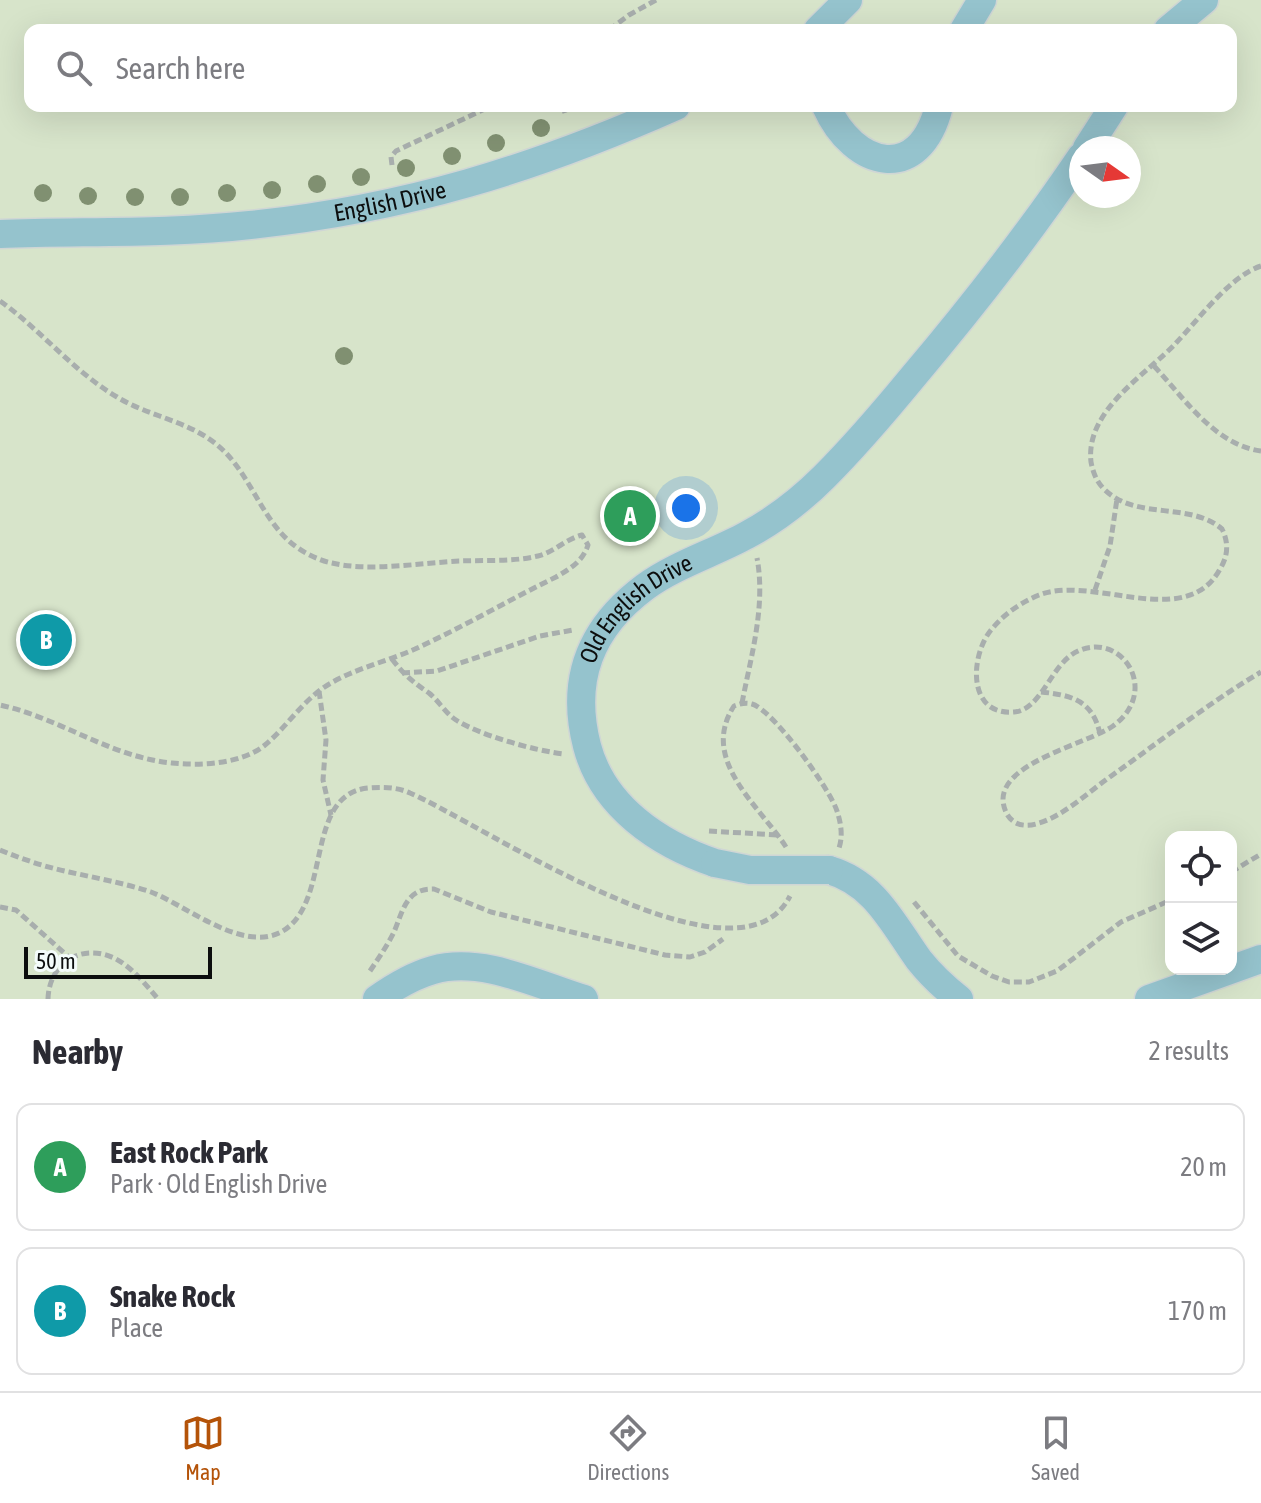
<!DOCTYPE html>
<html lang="en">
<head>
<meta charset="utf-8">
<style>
	body { margin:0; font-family:"Asap Condensed",sans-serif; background:#f7f7f7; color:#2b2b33 }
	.controls { position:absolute; right:24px; bottom:24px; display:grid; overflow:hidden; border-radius:16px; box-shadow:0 8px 32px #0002 }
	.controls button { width:72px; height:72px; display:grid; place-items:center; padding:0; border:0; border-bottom:2px solid #e1e1e2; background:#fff; color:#2b2b33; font:40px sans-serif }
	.compass { position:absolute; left:1069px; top:136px; width:72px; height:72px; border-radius:50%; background:#fff; box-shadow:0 8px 32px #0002; rotate:104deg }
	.scale { position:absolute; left:24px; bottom:20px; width:188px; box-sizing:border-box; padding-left:8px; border:4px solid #0c0e0e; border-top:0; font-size:22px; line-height:28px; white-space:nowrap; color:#0c0e0e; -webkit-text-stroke:6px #f4fcfb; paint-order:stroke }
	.you { position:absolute; left:686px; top:508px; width:28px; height:28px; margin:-20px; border:6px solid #fff; border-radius:50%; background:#1a73e8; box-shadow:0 0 0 12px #1a73e833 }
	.badge { display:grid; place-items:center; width:52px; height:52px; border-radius:50%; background:#b45309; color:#fff; font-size:26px; font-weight:700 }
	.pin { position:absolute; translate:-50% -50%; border:4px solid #fff; box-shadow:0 2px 8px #0006 }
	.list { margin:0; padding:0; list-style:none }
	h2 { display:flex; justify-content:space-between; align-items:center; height:104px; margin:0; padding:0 32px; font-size:34px }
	h2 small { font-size:26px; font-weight:400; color:#7c7c81 }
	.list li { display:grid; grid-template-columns:52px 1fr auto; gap:24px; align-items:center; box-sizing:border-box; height:128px; margin:0 16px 16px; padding:0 16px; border:2px solid #e1e1e2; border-radius:16px }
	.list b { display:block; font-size:30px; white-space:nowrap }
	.list p { margin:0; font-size:26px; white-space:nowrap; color:#7c7c81 }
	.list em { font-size:26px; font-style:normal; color:#7c7c81 }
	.icon { flex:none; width:44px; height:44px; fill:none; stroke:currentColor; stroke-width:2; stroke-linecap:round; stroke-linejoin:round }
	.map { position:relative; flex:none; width:1261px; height:999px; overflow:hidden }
	.search { position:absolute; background:#fff; box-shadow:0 8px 32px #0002; left:24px; right:24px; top:24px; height:88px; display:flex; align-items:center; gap:20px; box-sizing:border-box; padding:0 28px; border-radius:16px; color:#7c7c81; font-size:30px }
	.sheet { height:392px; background:#fff }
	nav { display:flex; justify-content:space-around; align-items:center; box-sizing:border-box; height:112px; border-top:2px solid #e1e1e2; background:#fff; font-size:22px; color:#7c7c81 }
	nav a { display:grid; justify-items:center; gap:4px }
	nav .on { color:#b45309 }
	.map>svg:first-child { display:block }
	.green { fill:#d7e4ca; fill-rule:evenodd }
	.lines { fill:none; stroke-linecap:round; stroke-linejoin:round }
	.minor-casing { stroke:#cfd6d5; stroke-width:31 }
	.path { stroke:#a8aead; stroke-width:5; stroke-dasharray:8 4; stroke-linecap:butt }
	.minor { stroke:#95c3cd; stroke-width:28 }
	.minor-bridge-casing { stroke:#cfd6d5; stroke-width:31; stroke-linecap:butt }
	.minor-bridge { stroke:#95c3cd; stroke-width:28 }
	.tree { fill:#809071 }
	.labels { text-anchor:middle; stroke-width:7; stroke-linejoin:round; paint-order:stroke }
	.street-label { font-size:24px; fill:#0c0e0e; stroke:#f4fcfb }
</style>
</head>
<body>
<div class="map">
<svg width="1261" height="999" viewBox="0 0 1261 999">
	<rect width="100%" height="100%" fill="#f4fcfb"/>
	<path class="green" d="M0,0H1261V999H0ZM30,30H1231V106H30ZM1081,148H1129V196H1081ZM1171,837H1231V969H1171Z"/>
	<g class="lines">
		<defs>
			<g id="minor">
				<path d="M818,30L848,0"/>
				<path d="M964,30L982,0"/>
				<path d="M1168,30L1204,0"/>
				<path d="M826,106C854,169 920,184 939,106"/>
				<path d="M1087,148L1114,106"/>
				<path id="s1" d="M0,234C83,231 167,234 250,225C405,209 534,169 676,106"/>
				<path id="s2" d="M715,863C659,844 603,807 587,746C570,680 590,628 645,587C675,565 714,553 747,535C775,520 801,500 824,477C855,446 884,412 912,378C972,307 1029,234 1081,157"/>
				<path d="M829,870C875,883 893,924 919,960C931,975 945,988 959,999"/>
				<path d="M377,999C394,987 412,976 433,970C482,956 538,985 584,999"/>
				<path d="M1149,999L1261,959"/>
			</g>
		</defs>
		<use href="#minor" class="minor-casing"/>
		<g class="path">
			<path d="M609,30L629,15L656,0"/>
			<path d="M563,106L565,113"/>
			<path d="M392,165L391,157L396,151L491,106"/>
			<path d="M1261,266C1230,276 1199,319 1176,343C1146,375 1085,410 1091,462C1093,472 1096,481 1104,489C1136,521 1189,501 1222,529C1229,543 1228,556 1220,569C1186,632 1093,574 1039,595C1020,603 1004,614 991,630C970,656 967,716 1014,712C1042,710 1051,663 1078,651C1122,631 1161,691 1113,726C1087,744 1001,762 1003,801C1005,819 1017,829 1036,824C1062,817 1085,795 1107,779C1158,743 1207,704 1261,672"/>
			<path d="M0,301C41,330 73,371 117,397C148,416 188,421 216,444C248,469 259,514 289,541C300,551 317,560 332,563C369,572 420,563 459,561C485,560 513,562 538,556C554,552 566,539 582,535L588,545C583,561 570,569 556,577C509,600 463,627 415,649C388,661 357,668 331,683C304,698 288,726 265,745C242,764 201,766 172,763C110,757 60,718 0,705"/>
			<path d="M1154,366C1184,398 1215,445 1261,451"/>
			<path d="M1095,590L1110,546L1117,499"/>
			<path d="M392,659C403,674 414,683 429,693C439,701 445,713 456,720C479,735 536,751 564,754"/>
			<path d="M402,673L437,671L540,636L573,630"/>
			<path d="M319,691L326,740L323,780L331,815"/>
			<path d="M1041,692C1072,695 1093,701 1100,734"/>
			<path d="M742,703C751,656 766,606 757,558"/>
			<path d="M709,831L778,835"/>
			<path d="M786,847C759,805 699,760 734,706C740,704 745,702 752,704C773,710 830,789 837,811C841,823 843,836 839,848"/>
			<path d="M0,850C22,859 45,867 69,872C96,878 124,883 151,892C187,906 240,951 279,933C334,907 302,793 369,788C383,787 397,787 410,793C482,824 738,999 790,896"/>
			<path d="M1231,872L1261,854"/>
			<path d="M914,902L958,956L992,976L1009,982H1029L1057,971L1121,922L1171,900"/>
			<path d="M0,907L16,910L71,959"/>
			<path d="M370,971C378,959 387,946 394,932C403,911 406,888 434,889L491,912L665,955L690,957L705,952L723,939"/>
			<path d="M48,999C49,962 83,942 116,959C133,968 146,985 158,999"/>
		</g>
		<use href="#minor" class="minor"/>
		<defs>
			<path id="minor-bridge" d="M715,863L750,870H829"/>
		</defs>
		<use href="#minor-bridge" class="minor-bridge-casing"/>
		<use href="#minor-bridge" class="minor-bridge"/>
	</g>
	<g class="tree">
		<circle cx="541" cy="128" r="9"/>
		<circle cx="496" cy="143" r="9"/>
		<circle cx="452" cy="156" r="9"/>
		<circle cx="406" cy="168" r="9"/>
		<circle cx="361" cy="177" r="9"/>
		<circle cx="317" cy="184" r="9"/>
		<circle cx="272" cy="190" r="9"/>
		<circle cx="43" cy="193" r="9"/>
		<circle cx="227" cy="193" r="9"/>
		<circle cx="88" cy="196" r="9"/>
		<circle cx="135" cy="197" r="9"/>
		<circle cx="180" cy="197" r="9"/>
		<circle cx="344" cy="356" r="9"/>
	</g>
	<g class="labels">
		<g class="street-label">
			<text dy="8" stroke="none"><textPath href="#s1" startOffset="392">English Drive</textPath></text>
			<text dy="8" stroke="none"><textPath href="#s2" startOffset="340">Old English Drive</textPath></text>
		</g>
	</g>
</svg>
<div class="controls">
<button><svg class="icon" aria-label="locate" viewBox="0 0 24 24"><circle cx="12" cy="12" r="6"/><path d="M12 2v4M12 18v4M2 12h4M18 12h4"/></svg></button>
<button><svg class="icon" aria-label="layers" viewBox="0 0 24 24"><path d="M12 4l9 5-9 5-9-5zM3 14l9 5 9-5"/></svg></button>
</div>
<svg class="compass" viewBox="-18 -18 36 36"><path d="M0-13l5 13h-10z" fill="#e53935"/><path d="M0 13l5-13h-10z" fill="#7c7c81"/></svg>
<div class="scale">50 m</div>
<div class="you"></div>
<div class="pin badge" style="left:630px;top:516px;background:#2e9e5b">A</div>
<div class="pin badge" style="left:46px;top:640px;background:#0f9aa8">B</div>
<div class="search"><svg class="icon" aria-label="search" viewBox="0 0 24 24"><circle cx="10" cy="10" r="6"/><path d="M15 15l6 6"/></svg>Search here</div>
</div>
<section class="sheet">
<h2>Nearby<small>2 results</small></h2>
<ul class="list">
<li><span class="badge" style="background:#2e9e5b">A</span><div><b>East Rock Park</b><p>Park · Old English Drive</p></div><em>20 m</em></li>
<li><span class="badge" style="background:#0f9aa8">B</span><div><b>Snake Rock</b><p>Place</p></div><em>170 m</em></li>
</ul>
</section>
<nav>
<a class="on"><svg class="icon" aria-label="map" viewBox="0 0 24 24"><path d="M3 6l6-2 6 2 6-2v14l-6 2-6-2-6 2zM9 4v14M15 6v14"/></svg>Map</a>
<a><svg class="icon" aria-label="directions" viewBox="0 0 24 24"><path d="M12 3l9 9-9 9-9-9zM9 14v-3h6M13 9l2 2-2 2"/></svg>Directions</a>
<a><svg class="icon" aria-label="saved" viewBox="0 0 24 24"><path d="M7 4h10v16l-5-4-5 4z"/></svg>Saved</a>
</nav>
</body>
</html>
